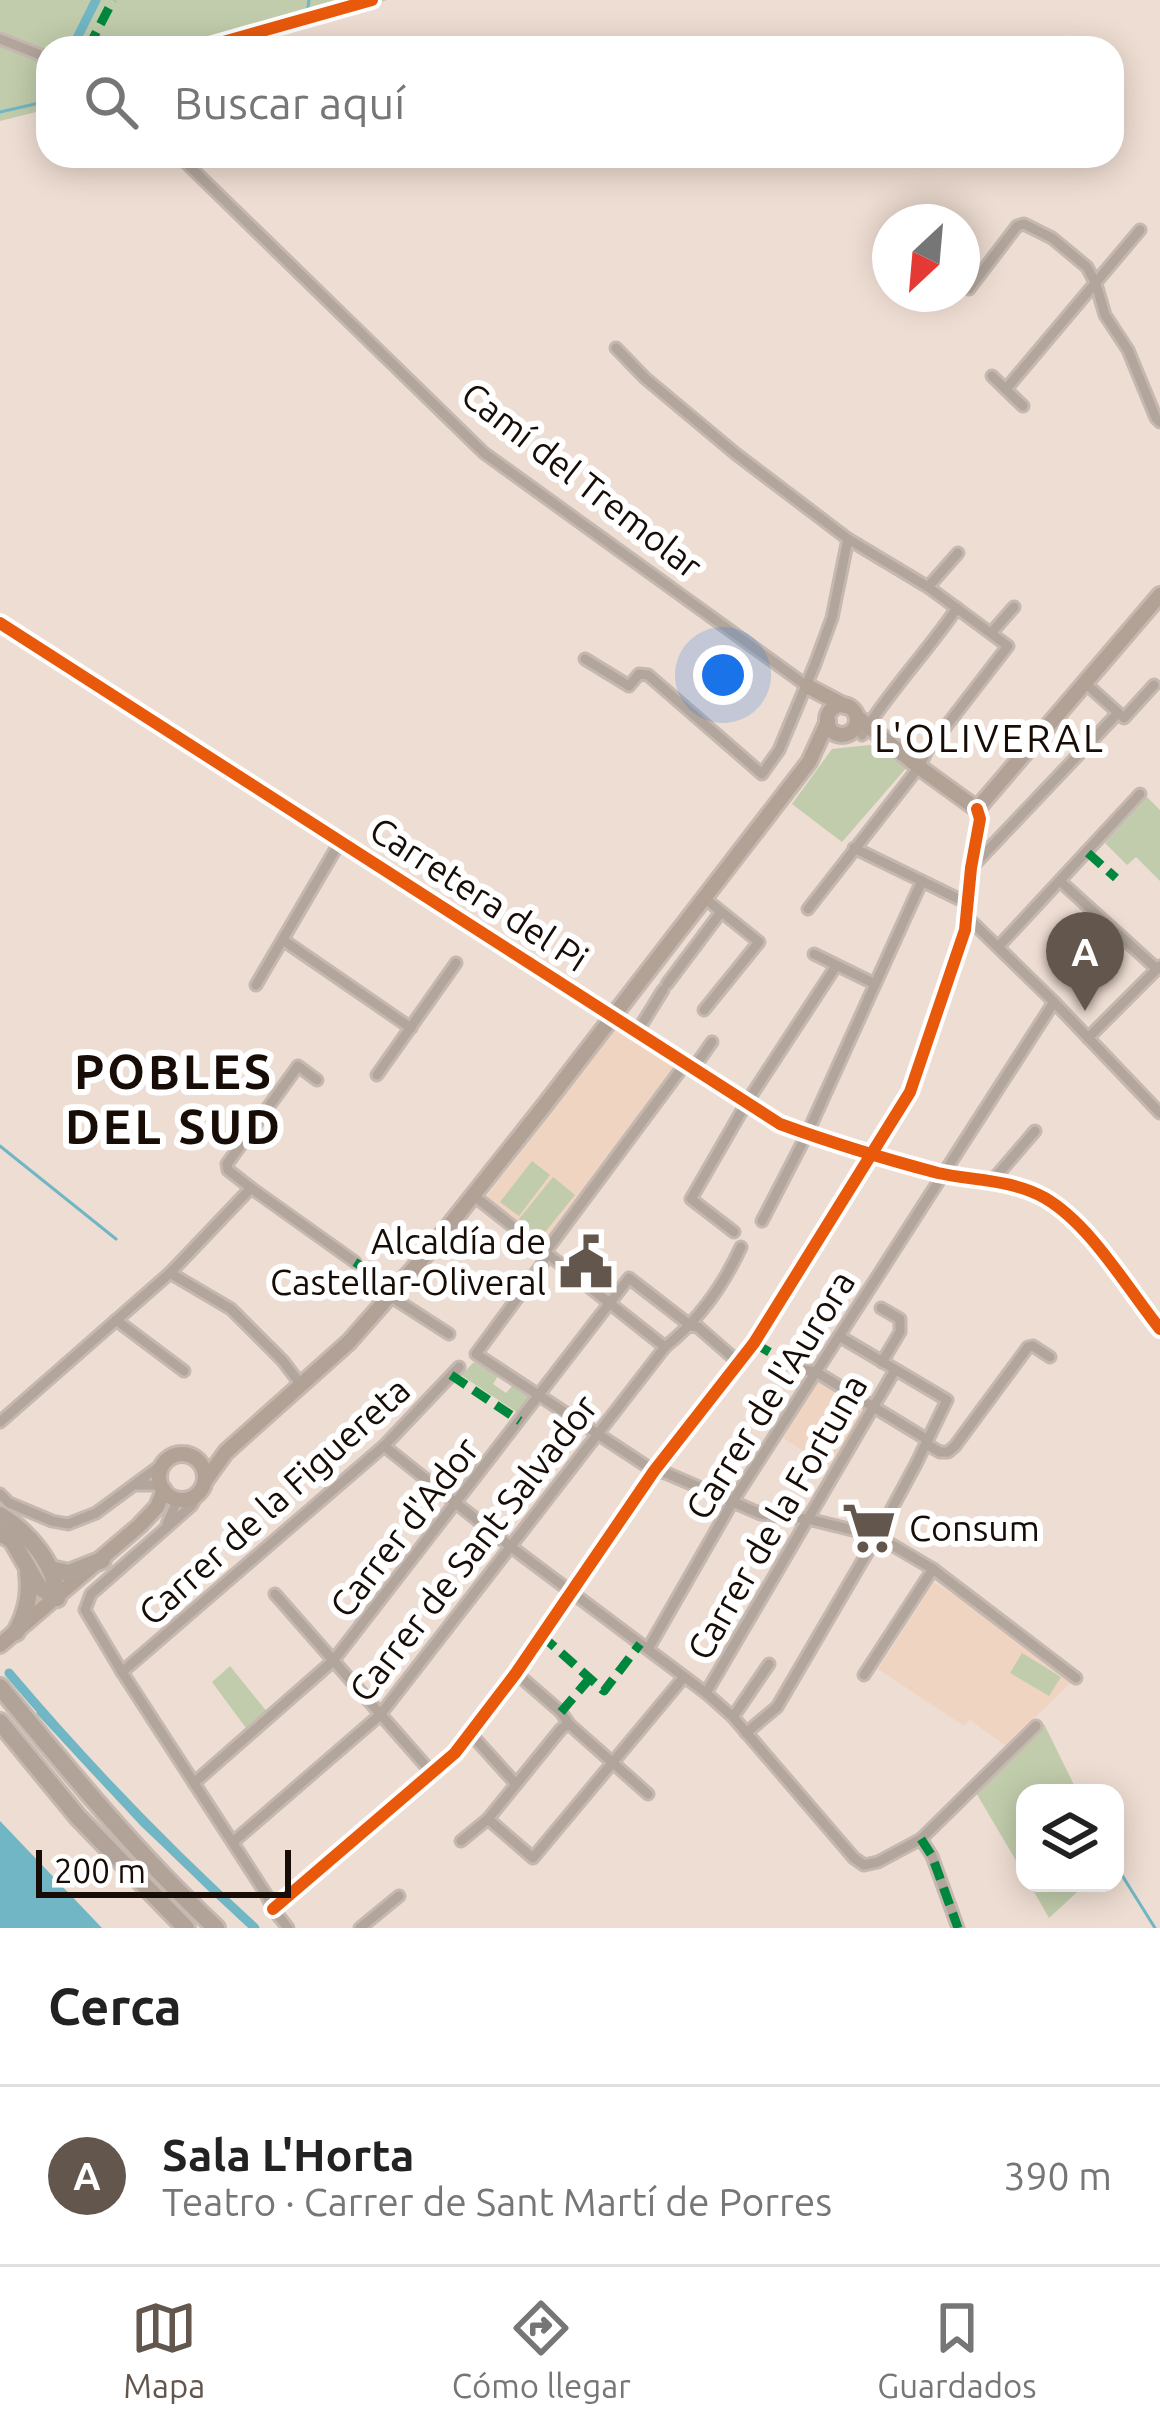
<!DOCTYPE html>
<html lang="es">
<head>
<meta charset="utf-8">
<style>
	body { margin:0; font-family:Ubuntu,sans-serif; background:#f2f2f2; color:#222 }
	.controls { position:absolute; right:36px; bottom:36px; display:grid; overflow:hidden; border-radius:24px; box-shadow:0 6px 30px #0003 }
	.controls button { width:108px; height:108px; display:grid; place-items:center; padding:0; border:0; border-bottom:3px solid #e0e0e0; background:#fff; color:#222; font:60px sans-serif }
	.compass { position:absolute; left:872px; top:204px; width:108px; height:108px; border-radius:50%; background:#fff; box-shadow:0 6px 30px #0003; rotate:206deg }
	.scale { position:absolute; left:36px; bottom:30px; width:255px; box-sizing:border-box; padding-left:12px; border:6px solid #170d06; border-top:0; font-size:33px; line-height:42px; white-space:nowrap; color:#170d06; -webkit-text-stroke:9px #fff; paint-order:stroke }
	.you { position:absolute; left:723px; top:675px; width:42px; height:42px; margin:-30px; border:9px solid #fff; border-radius:50%; background:#1a73e8; box-shadow:0 0 0 18px #1a73e833 }
	.badge { display:grid; place-items:center; width:78px; height:78px; border-radius:50%; background:#62564d; color:#fff; font-size:39px; font-weight:700 }
	.pin { position:absolute; translate:-50% -99px; filter:drop-shadow(0 3px 6px #0008) }
	.pin::after { content:''; position:absolute; top:63px; width:42px; height:36px; background:inherit; clip-path:polygon(0 0,100% 0,50% 100%) }
	.list { margin:0; padding:0; list-style:none }
	h2 { display:flex; justify-content:space-between; align-items:center; height:156px; margin:0; padding:0 48px; font-size:51px }
	h2 small { font-size:39px; font-weight:400; color:#767676 }
	.list li { display:grid; grid-template-columns:78px 1fr auto; gap:36px; align-items:center; box-sizing:border-box; height:180px; padding:0 48px; border-top:3px solid #e0e0e0 }
	.list b { display:block; font-size:45px; white-space:nowrap }
	.list p { margin:0; font-size:39px; white-space:nowrap; color:#767676 }
	.list em { font-size:39px; font-style:normal; color:#767676 }
	.icon { flex:none; width:66px; height:66px; fill:none; stroke:currentColor; stroke-width:2; stroke-linecap:round; stroke-linejoin:round }
	.map { position:relative; flex:none; width:1160px; height:1928px; overflow:hidden }
	.search { position:absolute; background:#fff; box-shadow:0 6px 30px #0003; left:36px; right:36px; top:36px; height:132px; display:flex; align-items:center; gap:30px; box-sizing:border-box; padding:0 42px; border-radius:36px; color:#767676; font-size:45px }
	.sheet { height:336px; background:#fff }
	nav { display:flex; justify-content:space-around; align-items:center; box-sizing:border-box; height:168px; border-top:3px solid #e0e0e0; background:#fff; font-size:33px; color:#767676 }
	nav a { display:grid; justify-items:center; gap:6px }
	nav .on { color:#62564d }
	.map>svg:first-child { display:block }
	.built { fill:#f0d4c2 }
	.green { fill:#c0ccab }
	.water { fill:#70b6c4 }
	.lines { fill:none; stroke-linecap:round; stroke-linejoin:round }
	.stream { stroke:#70b6c4; stroke-width:3 }
	.canal { stroke:#70b6c4; stroke-width:9 }
	.street-casing { stroke:#c5b8b0; stroke-width:15 }
	.secondary-casing { stroke:#c5b8b0; stroke-width:20 }
	.highway-casing { stroke:#c5b8b0; stroke-width:22 }
	.street { stroke:#b2a59b; stroke-width:9 }
	.secondary { stroke:#b2a296; stroke-width:14 }
	.highway { stroke:#b2a398; stroke-width:16 }
	.quiet { stroke:#00873e; stroke-width:9; stroke-dasharray:18 9; stroke-linecap:butt }
	.cycleway-casing { stroke:#fff; stroke-width:20 }
	.cycleway { stroke:#e8590c; stroke-width:12 }
	.labels { text-anchor:middle; stroke-width:12; stroke-linejoin:round; paint-order:stroke }
	.street-label { font-size:36px; fill:#170d06; stroke:#fff }
	.poi-label { font-size:36px; fill:#170d06; stroke:#fff; text-anchor:end }
	.neighbourhood-label { font-size:39px; letter-spacing:3px; fill:#170d06; stroke:#fff }
	.district-label { font-size:48px; font-weight:bold; letter-spacing:3px; fill:#170d06; stroke:#fff }
</style>
</head>
<body>
<div class="map">
<svg width="1160" height="1928" viewBox="0 0 1160 1928">
	<rect width="100%" height="100%" fill="#eeddd2"/>
	<g class="built">
		<path d="M617,1027L679,1066L544,1242L486,1197Z"/>
		<path d="M818,1381L866,1411L832,1469L783,1438Z"/>
		<path d="M934,1582L989,1617L1070,1683L1006,1746L970,1720L964,1726L878,1669Z"/>
	</g>
	<g class="green">
		<path d="M0,0H387L246,48H48V109L0,121Z"/>
		<path d="M870,745L907,767L842,842L792,804L832,749Z"/>
		<path d="M1147,797L1160,810V881L1136,857L1127,865L1105,843Z"/>
		<path d="M532,1161L550,1175L519,1216L500,1202Z"/>
		<path d="M553,1177L575,1195L541,1237L519,1219Z"/>
		<path d="M474,1362L498,1376L493,1384L506,1393L513,1385L529,1395L518,1413L461,1375Z"/>
		<path d="M1022,1653L1061,1677L1049,1696L1010,1673Z"/>
		<path d="M230,1666L268,1713L249,1732L212,1682Z"/>
		<path d="M1044,1724L1078,1793H1025V1876L975,1791Z"/>
		<path d="M1029,1883H1087L1049,1918Z"/>
	</g>
	<path class="water" d="M0,1821L102,1928H0Z"/>
	<g class="lines">
		<g class="stream">
			<path d="M305,27L309,0"/>
			<path d="M0,112L48,101"/>
			<path d="M0,1146L116,1239"/>
			<path d="M38,1713L143,1826L251,1928"/>
			<path d="M1115,1864L1155,1928"/>
		</g>
		<g class="canal">
			<path d="M72,48L96,0"/>
			<path d="M9,1673C86,1764 167,1848 255,1928"/>
		</g>
		<defs>
			<g id="street">
				<path d="M0,39L48,58"/>
				<path d="M179,156L484,453L807,686"/>
				<path d="M969,289L1017,226L1024,224L1052,238L1087,267L1096,284L1105,315L1128,350L1156,418L1160,422"/>
				<path d="M616,348L645,378L736,454L848,539L928,587L1008,646L927,751L919,767L808,909"/>
				<path d="M992,376L1023,406"/>
				<path d="M1006,389L1140,230"/>
				<path d="M928,587L958,553"/>
				<path d="M0,623L780,1124C832,1143 885,1159 938,1173C974,1181 1011,1179 1045,1198C1091,1225 1127,1288 1160,1329"/>
				<path d="M992,632L1014,607"/>
				<path d="M585,659L629,686L639,674L648,675L762,774L779,750L815,664L832,618L848,539"/>
				<path d="M1085,683L1124,718L1154,685"/>
				<path d="M862,735C891,689 927,652 957,608"/>
				<path d="M854,848L967,903"/>
				<path d="M971,868L1118,713"/>
				<path d="M1061,882L1157,969"/>
				<path d="M703,897L759,942L704,1010"/>
				<path d="M968,918L1054,1002L1160,1113"/>
				<path d="M283,940L411,1028"/>
				<path d="M999,946L1140,794"/>
				<path d="M814,954L875,984"/>
				<path d="M667,984L721,912"/>
				<path d="M256,985L341,840"/>
				<path d="M637,1032L663,990"/>
				<path d="M1088,1038L1160,966"/>
				<path d="M685,1064L546,1251L543,1263L476,1354L654,1471L666,1473L761,1514L808,1519L877,1536L933,1569L1076,1678"/>
				<path d="M693,1069L712,1042"/>
				<path d="M377,1075L456,963"/>
				<path d="M993,1180L1035,1131"/>
				<path d="M251,1188L228,1170L227,1164L298,1066L317,1080"/>
				<path d="M473,1195L665,1347"/>
				<path d="M762,1221L807,1134L922,881"/>
				<path d="M734,1232L691,1199L747,1102L836,966"/>
				<path d="M170,1273L231,1309L283,1361L301,1385"/>
				<path d="M390,1296L449,1334"/>
				<path d="M881,1308L900,1319V1332L882,1362"/>
				<path d="M116,1320L184,1371"/>
				<path d="M786,1362L799,1369L816,1372L928,1440"/>
				<path d="M0,1422L170,1273L251,1188L355,1262"/>
				<path d="M926,1444L940,1452H948L955,1446L1028,1347L1033,1346L1050,1357"/>
				<path d="M384,1446L510,1546L706,1693L733,1717L854,1858L864,1865L878,1862L921,1839L1036,1726"/>
				<path d="M135,1485H161"/>
				<path d="M199,1492L192,1505L91,1594L85,1610L122,1672L266,1894L273,1909L288,1928"/>
				<path d="M0,1494L9,1503L52,1521L68,1524L96,1513L165,1462"/>
				<path d="M167,1524L178,1499"/>
				<path d="M275,1594L432,1773"/>
				<path d="M648,1649L733,1501L1054,1002"/>
				<path d="M122,1672L384,1446L459,1367"/>
				<path d="M516,1673L561,1712L569,1724L648,1794"/>
				<path d="M864,1675L933,1569"/>
				<path d="M706,1693L895,1370"/>
				<path d="M733,1717L769,1664"/>
				<path d="M470,1733L516,1784"/>
				<path d="M746,1733L777,1707L877,1536L916,1464L947,1400L839,1336"/>
				<path d="M194,1783L333,1661L629,1278L691,1326L698,1327L738,1362"/>
				<path d="M488,1819L533,1858L684,1677"/>
				<path d="M921,1839L932,1856L958,1928"/>
				<path d="M461,1841L488,1819L561,1729L569,1724"/>
				<path d="M233,1842L380,1715L665,1347C699,1320 723,1286 741,1247"/>
				<path d="M273,1909L455,1753L516,1673L654,1471L754,1343L910,1092L965,930L971,868L980,819L977,809"/>
				<path d="M360,1928L399,1896"/>
			</g>
			<g id="secondary">
				<path d="M807,686L845,706"/>
				<circle cx="842" cy="720" r="15"/>
				<path d="M857,717L919,767L977,809L1160,595"/>
				<circle cx="182" cy="1477" r="23"/>
				<path d="M205,1481L226,1452L349,1342L429,1251L544,1106L809,762L828,721"/>
				<path d="M0,1645L139,1526L157,1507L164,1490"/>
			</g>
			<g id="highway">
				<path d="M0,1515C28,1532 56,1564 57,1598"/>
				<path d="M0,1533L12,1540L39,1587L57,1598"/>
				<path d="M50,1569L69,1573L102,1560"/>
				<path d="M16,1632C27,1613 31,1595 28,1573"/>
				<path d="M0,1687C69,1771 137,1854 216,1928"/>
				<path d="M0,1722L78,1817L186,1928"/>
			</g>
		</defs>
		<use href="#street" class="street-casing"/>
		<use href="#secondary" class="secondary-casing"/>
		<use href="#highway" class="highway-casing"/>
		<use href="#street" class="street"/>
		<use href="#secondary" class="secondary"/>
		<use href="#highway" class="highway"/>
		<g class="quiet">
			<path d="M88,48L113,0"/>
			<path d="M1088,853L1116,878"/>
			<path d="M355,1262L396,1289"/>
			<path d="M754,1343L786,1362"/>
			<path d="M451,1375L520,1421"/>
			<path d="M541,1635L604,1691L640,1644"/>
			<path d="M561,1712L590,1678"/>
			<path d="M921,1839L932,1856L958,1928"/>
		</g>
		<defs>
			<g id="cycleway">
				<path d="M202,48L372,0"/>
				<path d="M0,623L780,1124C832,1143 885,1159 938,1173C974,1181 1011,1179 1045,1198C1091,1225 1127,1288 1160,1329"/>
				<path d="M273,1909L455,1753L516,1673L654,1471L754,1343L910,1092L965,930L971,868L980,819L977,809"/>
			</g>
		</defs>
		<use href="#cycleway" class="cycleway-casing"/>
		<use href="#cycleway" class="cycleway"/>
	</g>
	<defs>
		<symbol id="civic-bare" viewBox="-9 -9 18 18"><path d="M-.6-6.5H3V-4.5H.6V-3L4-1V1h2V6H-6V1h2V-1L-.6-3ZM-1.2 2.5V6h2.4V2.5Z" fill="#62564d" stroke="#fff" stroke-width="2.5" paint-order="stroke"/></symbol>
		<symbol id="supermarket-bare" viewBox="-9 -9 18 18"><path d="M-6-5.5h2.5l.6 2H6L4.5 2H-2.5L-4.4-4H-6ZM-1.5 3.2a1.3 1.3 0 1 0 .1 0ZM3 3.2a1.3 1.3 0 1 0 .1 0Z" fill="#62564d" stroke="#fff" stroke-width="2.5" paint-order="stroke"/></symbol>
	</defs>
	<g fill-rule="evenodd">
		<use href="#civic-bare" x="548" y="1224" width="76" height="76"/>
		<use href="#supermarket-bare" x="831" y="1490" width="76" height="76"/>
	</g>
	<g class="labels">
		<g class="street-label">
			<text transform="translate(582 480) rotate(38)" y="13">Camí del Tremolar</text>
			<text transform="translate(479 894) rotate(33)" y="13">Carretera del Pi</text>
			<text transform="translate(770 1395) rotate(-58)" y="13">Carrer de l'Aurora</text>
			<text transform="translate(274 1501) rotate(-42)" y="13">Carrer de la Figuereta</text>
			<text transform="translate(777 1517) rotate(-60)" y="13">Carrer de la Fortuna</text>
			<text transform="translate(404 1527) rotate(-52)" y="13">Carrer d'Ador</text>
			<text transform="translate(473 1548) rotate(-52)" y="13">Carrer de Sant Salvador</text>
		</g>
		<g class="poi-label">
			<text x="546" y="1254">Alcaldía de<tspan x="546" dy="41">Castellar-Oliveral</tspan></text>
			<text x="909" y="1541" text-anchor="start">Consum</text>
		</g>
		<g class="neighbourhood-label">
			<text x="990" y="752">L'OLIVERAL</text>
		</g>
		<g class="district-label">
			<text x="174" y="1089">POBLES<tspan x="174" dy="55">DEL SUD</tspan></text>
		</g>
	</g>
</svg>
<div class="controls">
<button><svg class="icon" aria-label="layers" viewBox="0 0 24 24"><path d="M12 4l9 5-9 5-9-5zM3 14l9 5 9-5"/></svg></button>
</div>
<svg class="compass" viewBox="-18 -18 36 36"><path d="M0-13l5 13h-10z" fill="#e53935"/><path d="M0 13l5-13h-10z" fill="#767676"/></svg>
<div class="scale">200 m</div>
<div class="you"></div>
<div class="pin badge" style="left:1085px;top:1011px">A</div>
<div class="search"><svg class="icon" aria-label="search" viewBox="0 0 24 24"><circle cx="10" cy="10" r="6"/><path d="M15 15l6 6"/></svg>Buscar aquí</div>
</div>
<section class="sheet">
<h2>Cerca<small></small></h2>
<ul class="list">
<li><span class="badge">A</span><div><b>Sala L'Horta</b><p>Teatro · Carrer de Sant Martí de Porres</p></div><em>390 m</em></li>
</ul>
</section>
<nav>
<a class="on"><svg class="icon" aria-label="map" viewBox="0 0 24 24"><path d="M3 6l6-2 6 2 6-2v14l-6 2-6-2-6 2zM9 4v14M15 6v14"/></svg>Mapa</a>
<a><svg class="icon" aria-label="directions" viewBox="0 0 24 24"><path d="M12 3l9 9-9 9-9-9zM9 14v-3h6M13 9l2 2-2 2"/></svg>Cómo llegar</a>
<a><svg class="icon" aria-label="saved" viewBox="0 0 24 24"><path d="M7 4h10v16l-5-4-5 4z"/></svg>Guardados</a>
</nav>
</body>
</html>
